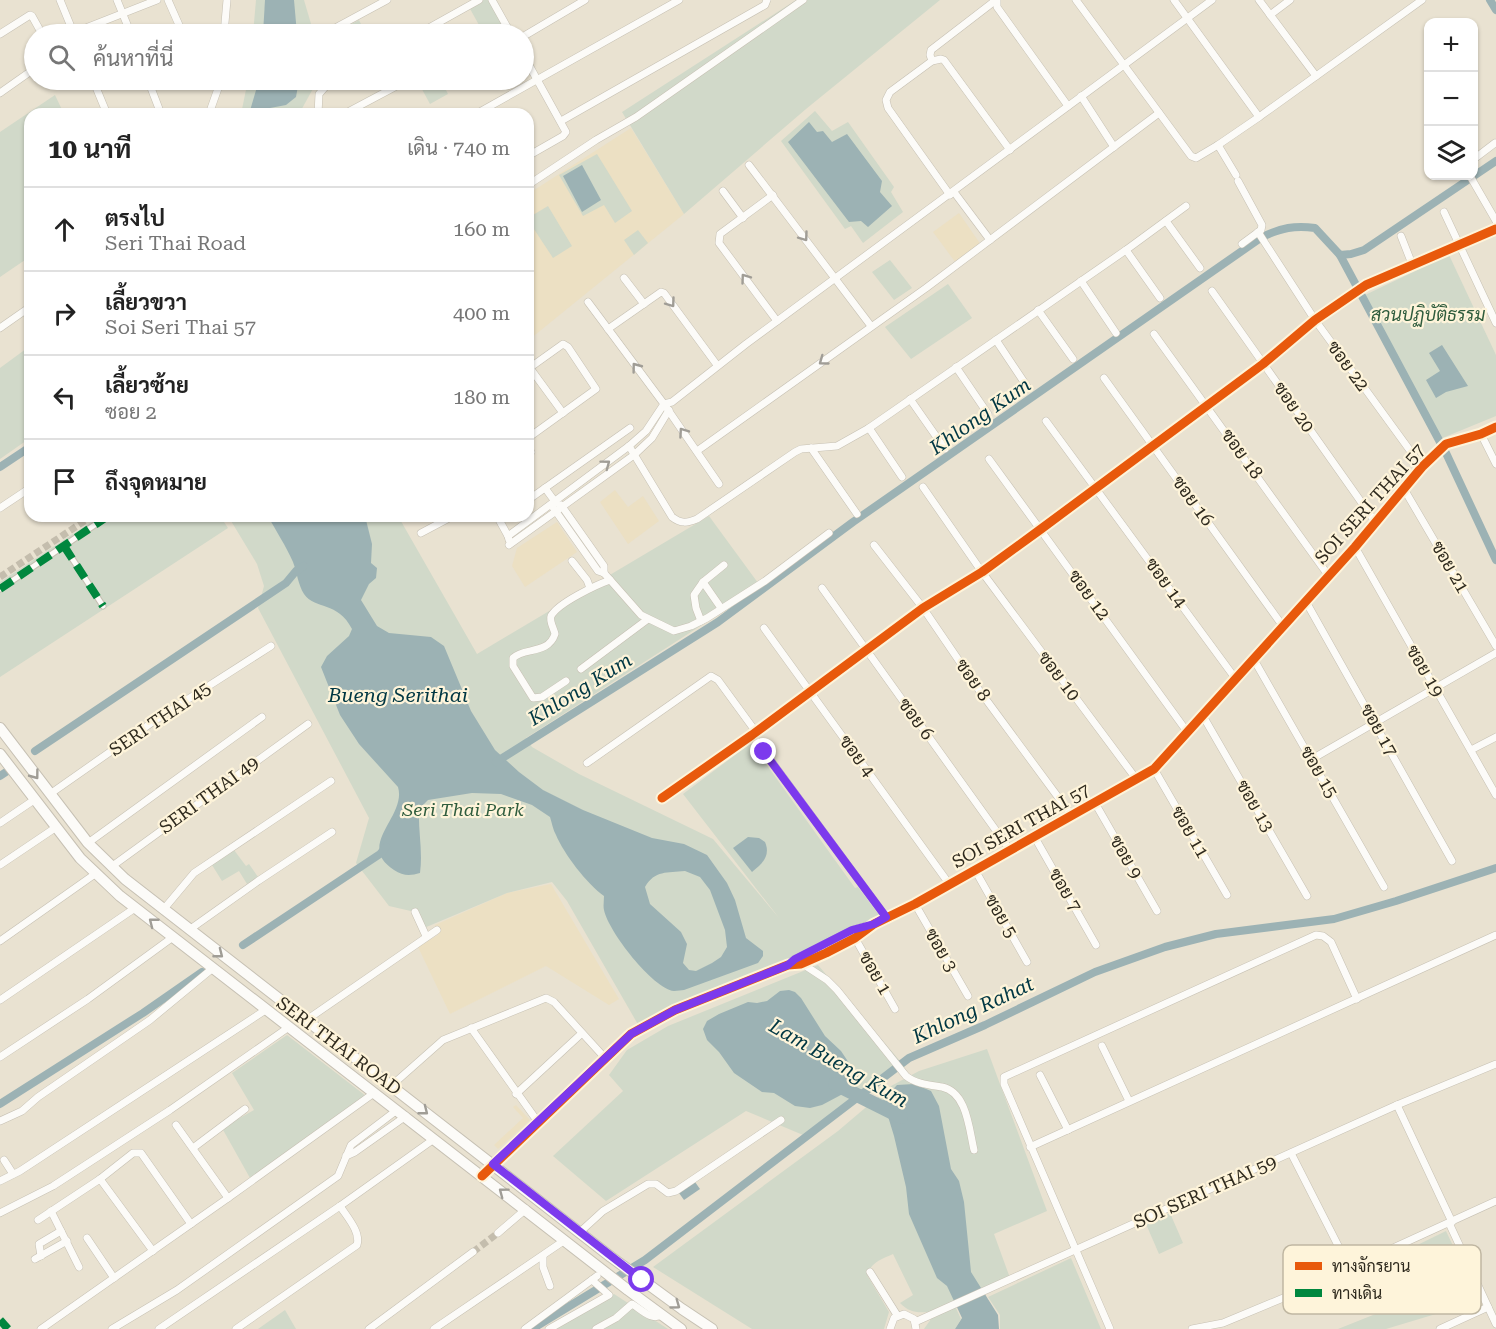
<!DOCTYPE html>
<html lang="th">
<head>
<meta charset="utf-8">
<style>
	body { margin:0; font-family:"Roboto Serif",Sarabun,serif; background:#f2f2f2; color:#222 }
	.controls { position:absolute; right:18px; top:18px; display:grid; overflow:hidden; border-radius:12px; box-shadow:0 2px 4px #0004 }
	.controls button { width:54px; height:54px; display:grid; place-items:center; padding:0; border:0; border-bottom:2px solid #e0e0e0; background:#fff; color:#222; font:30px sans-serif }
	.stop { position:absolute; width:18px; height:18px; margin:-14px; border:4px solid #7c3aed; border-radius:50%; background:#fff }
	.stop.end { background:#7c3aed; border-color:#fff; box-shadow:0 2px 6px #0008 }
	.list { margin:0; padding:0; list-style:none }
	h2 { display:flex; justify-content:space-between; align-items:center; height:78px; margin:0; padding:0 24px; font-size:26px }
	h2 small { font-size:20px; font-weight:400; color:#767676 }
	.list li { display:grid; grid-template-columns:39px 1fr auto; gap:18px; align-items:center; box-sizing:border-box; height:84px; padding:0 24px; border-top:2px solid #e0e0e0 }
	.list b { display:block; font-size:22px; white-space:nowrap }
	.list p { margin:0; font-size:20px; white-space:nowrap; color:#767676 }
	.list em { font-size:20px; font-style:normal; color:#767676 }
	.icon { flex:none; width:33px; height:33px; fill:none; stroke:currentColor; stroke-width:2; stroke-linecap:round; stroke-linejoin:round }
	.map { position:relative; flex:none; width:1496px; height:1329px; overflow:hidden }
	.search { position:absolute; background:#fff; box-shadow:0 2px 4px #0004; left:24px; top:24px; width:510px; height:66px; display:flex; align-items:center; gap:15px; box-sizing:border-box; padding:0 21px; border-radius:33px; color:#767676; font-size:22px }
	.panel { position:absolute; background:#fff; box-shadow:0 2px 4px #0004; left:24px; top:108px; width:510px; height:414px; border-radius:18px }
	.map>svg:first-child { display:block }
	.built { fill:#ece0c3 }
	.green { fill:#d1d9c9 }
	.water { fill:#9cb2b4; fill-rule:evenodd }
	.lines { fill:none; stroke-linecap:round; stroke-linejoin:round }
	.canal { stroke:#9cb2b4; stroke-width:8 }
	.river { stroke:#9cb2b4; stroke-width:14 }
	.minor-tunnel { stroke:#c4bdad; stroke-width:7; stroke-dasharray:7 3.5; stroke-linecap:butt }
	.pedestrian-casing { stroke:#c6c0b3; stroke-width:7 }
	.minor-casing { stroke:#c6c0b3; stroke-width:8 }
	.secondary-casing { stroke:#c6c0b3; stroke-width:12 }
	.pedestrian { stroke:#fcfbf8; stroke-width:5 }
	.minor { stroke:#fcfbf8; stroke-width:7 }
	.secondary { stroke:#fcfbf8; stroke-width:10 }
	.quiet { stroke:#00873e; stroke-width:8; stroke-dasharray:15 8; stroke-linecap:butt }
	.cycleway-casing { stroke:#fef4da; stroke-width:13 }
	.cycleway { stroke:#e8590c; stroke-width:9 }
	.oneway { stroke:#a09d96 }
	.route { stroke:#7c3aed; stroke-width:8 }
	.labels { text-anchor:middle; stroke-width:4.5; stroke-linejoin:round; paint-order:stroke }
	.park-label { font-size:18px; font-style:italic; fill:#2f5c3d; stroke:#fef4da }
	.street-label { font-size:18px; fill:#2f2a1e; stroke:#fef4da }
	.water-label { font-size:20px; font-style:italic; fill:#003743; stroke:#fef4da }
	.key { fill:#fef4da; stroke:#c0b7a2; stroke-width:1.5 }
	.key-label { font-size:16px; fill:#2f2a1e }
</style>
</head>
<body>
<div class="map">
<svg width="1496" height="1329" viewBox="0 0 1496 1329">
	<rect width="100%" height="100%" fill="#e9e2d1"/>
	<g class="built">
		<path d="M631,128L684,214L530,339L528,336V194Z"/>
		<path d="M959,213L981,245L956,263L933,232Z"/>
		<path d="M615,490L628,507L643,496L659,521L628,544L600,502Z"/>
		<path d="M557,522L577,552L525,587L512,566L517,548Z"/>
		<path d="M551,884L619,999L609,1005L546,966L450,1014L418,947L438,935L435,925L507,893Z"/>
		<path d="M516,1105L530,1120L498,1149L494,1145L523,1118L513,1107Z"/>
	</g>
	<g class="green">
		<path d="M256,0H304L314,34H253Z"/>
		<path d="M483,0H491L505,25L488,34H484L469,7Z"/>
		<path d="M796,0H940L806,109L684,214L622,112Z"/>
		<path d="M359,20L366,34H332Z"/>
		<path d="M248,80H315V85L299,114H241Z"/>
		<path d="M417,80H441L448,94L430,104Z"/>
		<path d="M55,95L64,114H30V263L25,260L0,277V132Z"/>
		<path d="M815,111L832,131L848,122L894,187L891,192L903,212L863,243L851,226L845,229L781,141Z"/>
		<path d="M597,154L632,211L615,223L604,205L583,216L559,175Z"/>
		<path d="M548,206L572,246L553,258L528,220V218Z"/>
		<path d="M638,230L648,243L634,255L624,240Z"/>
		<path d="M1449,255L1496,355V416L1440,439L1365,295Z"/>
		<path d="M890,260L912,288L894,300L872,272Z"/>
		<path d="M948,284L972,318L911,359L885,327Z"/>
		<path d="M30,346V438L0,459V368Z"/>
		<path d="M100,516H220L228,528L0,677V582Z"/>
		<path d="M228,516H398L477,654L709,516L761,587L526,738L532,747L579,774L713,839L779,918L683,794L751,743L855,888L858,887L879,915C803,962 723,995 640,1028L567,901L552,882L507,893L424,928L415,912L389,906L356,863L369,818L258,608L264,586L257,564Z"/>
		<path d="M234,850L246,866L249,864L258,877L247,884L239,871L222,881L212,865Z"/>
		<path d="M818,965L900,1061L803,1135L746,1111L606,1201L553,1156L623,1091L609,1075L627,1050L668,1026Z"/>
		<path d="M287,1035L366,1096L250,1178L222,1128L254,1110L232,1073Z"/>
		<path d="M987,1049L1047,1211L994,1234L1010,1278L928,1312C916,1313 909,1312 900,1303L913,1295L893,1254C882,1259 871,1262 867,1275L889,1312L884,1329H752L653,1267L838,1131L891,1086L919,1071Z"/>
		<path d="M1170,1213L1183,1243L1159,1254L1146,1224Z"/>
		<path d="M1446,1231L1479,1301L1386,1329H1338L1378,1313L1360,1273Z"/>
		<path d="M1071,1258L1101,1329H1000V1315L988,1297Z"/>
		<path d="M614,1294L668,1329H553Z"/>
		<path d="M955,1306L961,1319L955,1329H924L931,1319Z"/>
		<path d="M285,1310L296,1329H258Z"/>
	</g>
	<g class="water">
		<path d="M265,0H294L297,34H263Z"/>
		<path d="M259,80H299L296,97L286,105L270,108L266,114H249Z"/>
		<path d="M809,122L817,132L823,131L832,142L847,134L882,181L880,192L892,206L868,227L861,221L849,222L788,142Z"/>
		<path d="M582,165L601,200L582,212L563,176Z"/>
		<path d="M1442,345L1468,386L1446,392L1436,398L1426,380L1440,371L1429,353Z"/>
		<path d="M268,516H365L372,544L371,563L377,568L376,578L369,584L361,600L377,626L389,633L431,637L444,646L471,711L495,750L519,772L543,790L583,810L652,838L684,844L707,855L727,883L735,900L746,938L763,951V956L758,963L684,990C681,990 678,991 674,991C653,989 608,931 604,910C603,906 604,901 604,896C587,884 564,854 556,835C553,830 552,823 550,817L532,805L501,794L472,793L428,800L419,809C418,831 423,851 420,873C410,876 403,876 394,870C355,845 407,817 398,787L359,744L340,715L321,667L327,656L349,636L352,629C338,601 315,610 304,594C298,585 297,572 293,562C286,546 276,531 268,516ZM685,871L700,877L710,890L725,930L727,947L721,957L712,963L696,971L689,970L683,963L687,944L681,932L650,904L645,887C655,870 667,873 685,871Z"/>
		<path d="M748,837L759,838L765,842C771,856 762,864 752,872L733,848Z"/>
		<path d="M789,990L795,992L801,998L825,1036L841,1051L859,1078L854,1088L822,1105L810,1108L795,1106L774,1093L762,1092L734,1073L719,1052L707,1040L703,1029L707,1021L719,1014L748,1002L757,1003L767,1001L780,991Z"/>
		<path d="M914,1084L931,1091L939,1106L951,1169L959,1181L964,1202L971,1272L998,1315L999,1329H955L962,1318L947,1286L937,1278L909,1214L906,1187L894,1136L883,1100L897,1085Z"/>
		<path d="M695,1182L700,1189L684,1200L679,1193Z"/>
	</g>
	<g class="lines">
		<g class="canal">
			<path d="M1490,0L1496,10"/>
			<path d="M1340,255L1440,442"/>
			<path d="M1446,453L1496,560"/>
			<path d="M0,467L30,447"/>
			<path d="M35,751L286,583L296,571L304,566"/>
			<path d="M496,762L718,622L853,522L1262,237C1281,228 1295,225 1315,228L1340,255L1351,254L1364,250L1496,161"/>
			<path d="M0,776L6,772"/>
			<path d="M243,945L380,854L386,847"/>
			<path d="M0,1104L143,1013L202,972"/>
			<path d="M532,1329L645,1260L909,1058L985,1025L1095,972L1165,947L1216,934L1334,919L1396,901L1496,868"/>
		</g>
		<path class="river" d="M835,1084L901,1117"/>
		<g class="minor-tunnel">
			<path d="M0,577L92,516"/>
			<path d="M473,1252L498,1233"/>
		</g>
		<defs>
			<g id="pedestrian">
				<path d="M64,546L103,606"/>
				<path d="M0,589L108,516"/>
			</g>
			<g id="minor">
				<path d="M60,0L74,34"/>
				<path d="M117,0L131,34"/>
				<path d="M168,0L183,34"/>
				<path d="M492,0L511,34"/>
				<path d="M997,0V7L1068,106"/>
				<path d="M1076,0L1191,156L1196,158L1218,145L1259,117L1422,0"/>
				<path d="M1174,0L1259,117"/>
				<path d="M1259,0L1316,76"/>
				<path d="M1270,15L1290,0"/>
				<path d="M73,33L157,0"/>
				<path d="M0,34L30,15L32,16L42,34"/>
				<path d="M59,34L71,28"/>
				<path d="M224,34L227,0"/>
				<path d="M324,34L387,0"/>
				<path d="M418,34L479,0"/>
				<path d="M492,34L507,27"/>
				<path d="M524,36L585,0"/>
				<path d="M524,56L566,132L563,136L528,156"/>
				<path d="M932,61L930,55L931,50L996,0"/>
				<path d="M93,80L107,114"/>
				<path d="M148,80L161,114"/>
				<path d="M202,80L219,84"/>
				<path d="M0,93L34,69"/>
				<path d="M1081,96L1114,147"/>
				<path d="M209,114L221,80"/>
				<path d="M318,114L319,94L327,85L337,80"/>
				<path d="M344,114L408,80"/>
				<path d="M476,114L679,0"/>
				<path d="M561,121L765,5L767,0"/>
				<path d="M1218,145L1236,175"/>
				<path d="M1474,159L1495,143"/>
				<path d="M749,165L871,326"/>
				<path d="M1470,176L1496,221"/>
				<path d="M1238,181L1262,225L1261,230L1242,244"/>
				<path d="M528,185L596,140L636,117L803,0"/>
				<path d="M723,191L743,218"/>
				<path d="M954,192L990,240"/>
				<path d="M773,195L720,234L719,243L777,321"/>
				<path d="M950,195L888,108L886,100L890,92L932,61L941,59L944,60L1010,150"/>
				<path d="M1444,212L1496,323"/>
				<path d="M1166,221L1200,268"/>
				<path d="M1258,232L1315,320L1422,467"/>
				<path d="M1401,236L1412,264"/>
				<path d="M1126,250L1160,298"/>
				<path d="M624,278L644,304"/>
				<path d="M1081,281L1116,333"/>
				<path d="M1212,291L1376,523"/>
				<path d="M588,302L664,404L719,484"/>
				<path d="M1038,310L1073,359"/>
				<path d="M0,328L30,307"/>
				<path d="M608,329L661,292L664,293L717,365"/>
				<path d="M1154,334L1328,575"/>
				<path d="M996,340L1028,388"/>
				<path d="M956,367L988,414"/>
				<path d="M530,368L563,413"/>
				<path d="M528,369L563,344L568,347L596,389L528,438"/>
				<path d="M1104,378L1282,625"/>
				<path d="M910,399L945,449"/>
				<path d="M1046,421L1235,678"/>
				<path d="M869,428L902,477"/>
				<path d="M1481,434L1496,464"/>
				<path d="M629,446L672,517C681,524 687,523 697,519L795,452L801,449L837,446L869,428L1126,250L1186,206"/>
				<path d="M528,447L531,452"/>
				<path d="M811,448L857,514"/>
				<path d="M697,451L926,288L1159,113"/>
				<path d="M989,459L1188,733"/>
				<path d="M923,487L982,572L1137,780"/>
				<path d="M545,488L556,503"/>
				<path d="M1404,489L1496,646"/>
				<path d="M528,500L630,428"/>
				<path d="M561,505L604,566V573"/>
				<path d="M552,506L598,571L604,573L641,615L674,631L691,626L707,618L765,581L829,533"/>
				<path d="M0,508L30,488"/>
				<path d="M497,516L508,536L509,540"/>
				<path d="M421,533L453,516"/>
				<path d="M508,536L629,446L646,431L664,404L672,402L746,344L1212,0"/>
				<path d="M509,545L634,455L652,438L669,410"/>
				<path d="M874,545L923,608L979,690L1072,816"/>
				<path d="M1355,547L1496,795"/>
				<path d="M572,561L587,580L590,588"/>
				<path d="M822,588L1010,850"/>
				<path d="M1305,600L1452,861"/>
				<path d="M721,608L703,582L724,565"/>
				<path d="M701,621L696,608L694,595L703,582"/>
				<path d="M764,628L950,885"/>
				<path d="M1253,658L1384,887"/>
				<path d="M581,669L648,619"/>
				<path d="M566,681L542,697L533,698L513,666V658C524,647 548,655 555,634C554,629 549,621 551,616C558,603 596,585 610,580"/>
				<path d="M1203,716L1307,896"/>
				<path d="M752,735L886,917"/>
				<path d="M1471,750L1496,737"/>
				<path d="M1312,759L1496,653"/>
				<path d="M587,763L711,676L718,680L756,732"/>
				<path d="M1154,769L1227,895"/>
				<path d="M50,794L157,719L271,646"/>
				<path d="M662,798L752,735L923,608L982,572L1041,529L1263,364L1315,320L1366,285L1496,229"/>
				<path d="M1095,803L1157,911"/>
				<path d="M0,823L34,800"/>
				<path d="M1034,836L1096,945"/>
				<path d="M88,843L262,717"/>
				<path d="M0,865L55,828"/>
				<path d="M111,867L308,724"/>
				<path d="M975,870L1027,962"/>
				<path d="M915,904L968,996"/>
				<path d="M163,910L194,873L331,781"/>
				<path d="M415,912L426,936"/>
				<path d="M189,930L258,881L332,832"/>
				<path d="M855,938L895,1009"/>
				<path d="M0,941L95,874"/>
				<path d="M795,959L827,980L837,990L906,1076C916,1084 929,1085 942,1087C967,1092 969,1129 974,1150"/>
				<path d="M792,961L852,930L872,924"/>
				<path d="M0,1000L135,908"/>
				<path d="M305,1021L437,930"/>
				<path d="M471,1028L538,1122"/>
				<path d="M1102,1046L1129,1101"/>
				<path d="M0,1057L88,999L173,937"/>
				<path d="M1040,1075L1068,1130"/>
				<path d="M391,1086L443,1040L546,998L554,1002L605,1058"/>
				<path d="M516,1094L581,1034"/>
				<path d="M1397,1105L1452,1222"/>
				<path d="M0,1121L22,1111L38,1097L150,1020L213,968"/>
				<path d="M176,1125L228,1198"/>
				<path d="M1030,1147L1496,935"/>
				<path d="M193,1148L245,1109"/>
				<path d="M1291,1153L1350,1269"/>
				<path d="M346,1156L355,1152L406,1116"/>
				<path d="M4,1160L13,1174"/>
				<path d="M482,1176L631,1034L675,1010L788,965L801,964L826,953L855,938L874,924L915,904L1154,769L1355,547L1422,467L1446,444L1481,434L1496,427"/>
				<path d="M100,1179L133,1153H141L191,1224"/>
				<path d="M0,1181L20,1171L267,1009"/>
				<path d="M51,1211L79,1267"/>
				<path d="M0,1213L53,1186L170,1110L289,1027"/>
				<path d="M38,1220L100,1179L153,1251"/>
				<path d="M1449,1223L1496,1324"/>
				<path d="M580,1232L603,1211L648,1184H656L668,1193L676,1191L781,1120"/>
				<path d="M498,1233L526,1209"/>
				<path d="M87,1238L114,1278"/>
				<path d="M41,1256L39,1244L61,1231"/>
				<path d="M543,1256V1267L550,1286"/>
				<path d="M35,1259L67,1241"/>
				<path d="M870,1272L897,1315"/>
				<path d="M915,1322L1397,1105L1496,1064"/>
				<path d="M41,1329L228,1198L374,1093"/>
				<path d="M112,1329L177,1290L338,1176L351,1145L397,1110"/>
				<path d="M159,1329L340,1206L434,1139"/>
				<path d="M236,1329L357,1245C361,1232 347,1217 340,1206"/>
				<path d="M369,1329L473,1252"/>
				<path d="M434,1329L565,1240"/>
				<path d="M525,1329L597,1276"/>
				<path d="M549,1329L609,1295L592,1280"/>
				<path d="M596,1329L616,1318L632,1304C641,1309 651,1321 661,1315"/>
				<path d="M890,1329L894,1318L904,1314L914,1319L916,1329"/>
				<path d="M1110,1329L1004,1084V1077L1316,935L1323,936L1331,942L1357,999"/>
				<path d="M1192,1329L1223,1323L1288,1296L1496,1201"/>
				<path d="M1440,1329L1488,1307"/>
			</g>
			<g id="secondary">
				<path d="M0,728L88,843L125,879L611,1257L682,1309L712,1329"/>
				<path d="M0,754L80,858L120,896L628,1290L681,1329"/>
			</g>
		</defs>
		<use href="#pedestrian" class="pedestrian-casing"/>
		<use href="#minor" class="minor-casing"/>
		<use href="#secondary" class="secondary-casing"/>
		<use href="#pedestrian" class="pedestrian"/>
		<use href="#minor" class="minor"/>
		<use href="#secondary" class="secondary"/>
		<g class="quiet">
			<path d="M64,546L103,606"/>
			<path d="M0,589L108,516"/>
			<path d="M0,1320L8,1329"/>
		</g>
		<defs>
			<g id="cycleway">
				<path d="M662,798L752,735L923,608L982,572L1041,529L1263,364L1315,320L1366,285L1496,229"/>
				<path d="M482,1176L631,1034L675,1010L788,965L801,964L826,953L855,938L874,924L915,904L1154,769L1355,547L1422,467L1446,444L1481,434L1496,427"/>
			</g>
		</defs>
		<use href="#cycleway" class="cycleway-casing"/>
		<use href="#cycleway" class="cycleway"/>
	</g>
	<defs><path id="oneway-chevron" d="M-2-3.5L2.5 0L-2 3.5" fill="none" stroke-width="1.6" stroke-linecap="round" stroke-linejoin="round" transform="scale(1.5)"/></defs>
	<g class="oneway">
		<use href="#oneway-chevron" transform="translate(804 237) rotate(54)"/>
		<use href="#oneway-chevron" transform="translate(745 278) rotate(-126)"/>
		<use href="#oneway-chevron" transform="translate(671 303) rotate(54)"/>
		<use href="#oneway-chevron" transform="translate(823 361) rotate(144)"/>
		<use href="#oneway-chevron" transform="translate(636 367) rotate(-127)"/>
		<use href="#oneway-chevron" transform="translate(683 432) rotate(-125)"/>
		<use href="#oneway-chevron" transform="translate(606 464) rotate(-37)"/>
		<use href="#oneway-chevron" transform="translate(35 775) rotate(53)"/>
		<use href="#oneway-chevron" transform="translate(153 922) rotate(-142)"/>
		<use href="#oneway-chevron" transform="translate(219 954) rotate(38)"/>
		<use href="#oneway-chevron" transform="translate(424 1111) rotate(38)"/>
		<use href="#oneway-chevron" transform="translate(503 1192) rotate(-143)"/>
		<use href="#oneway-chevron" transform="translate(676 1305) rotate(36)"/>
	</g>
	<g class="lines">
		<path class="route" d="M642,1280L493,1164L631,1034L675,1010L788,965L795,959L852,930L874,924L886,917L764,752"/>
	</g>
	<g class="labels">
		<g class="park-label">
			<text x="1428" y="321">สวนปฏิบัติธรรม</text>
			<text x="463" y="816">Seri Thai Park</text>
		</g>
		<g class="street-label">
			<text transform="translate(1348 366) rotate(54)" y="6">ซอย 22</text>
			<text transform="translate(1294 407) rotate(55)" y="6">ซอย 20</text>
			<text transform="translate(1242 454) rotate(54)" y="6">ซอย 18</text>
			<text transform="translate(1193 501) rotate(54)" y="6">ซอย 16</text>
			<text transform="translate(1370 504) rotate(-48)" y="6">SOI SERI THAI 57</text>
			<text transform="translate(1450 567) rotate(60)" y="6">ซอย 21</text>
			<text transform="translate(1166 583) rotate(54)" y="6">ซอย 14</text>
			<text transform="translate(1089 595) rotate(54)" y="6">ซอย 12</text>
			<text transform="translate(1425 671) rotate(60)" y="6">ซอย 19</text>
			<text transform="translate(1059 676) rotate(53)" y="6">ซอย 10</text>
			<text transform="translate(973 680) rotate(55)" y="6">ซอย 8</text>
			<text transform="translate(160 719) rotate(-34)" y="6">SERI THAI 45</text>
			<text transform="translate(916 719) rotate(54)" y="6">ซอย 6</text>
			<text transform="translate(1379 730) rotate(61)" y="6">ซอย 17</text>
			<text transform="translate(857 756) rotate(54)" y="6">ซอย 4</text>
			<text transform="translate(1319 772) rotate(60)" y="6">ซอย 15</text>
			<text transform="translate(209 795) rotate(-36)" y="6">SERI THAI 49</text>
			<text transform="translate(1255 806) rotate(60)" y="6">ซอย 13</text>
			<text transform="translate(1021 826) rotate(-29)" y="6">SOI SERI THAI 57</text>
			<text transform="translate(1190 832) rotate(60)" y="6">ซอย 11</text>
			<text transform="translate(1126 857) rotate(60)" y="6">ซอย 9</text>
			<text transform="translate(1065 890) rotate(60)" y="6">ซอย 7</text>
			<text transform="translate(1001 916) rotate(60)" y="6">ซอย 5</text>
			<text transform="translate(941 950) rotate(60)" y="6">ซอย 3</text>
			<text transform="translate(875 973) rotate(60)" y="6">ซอย 1</text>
			<text transform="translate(339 1046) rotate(37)" y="6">SERI THAI ROAD</text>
			<text transform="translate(1205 1192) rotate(-24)" y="6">SOI SERI THAI 59</text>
		</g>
		<g class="water-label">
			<text transform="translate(980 416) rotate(-35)" y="7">Khlong Kum</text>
			<text transform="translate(580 689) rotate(-32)" y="7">Khlong Kum</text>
			<text x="398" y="702">Bueng Serithai</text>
			<text transform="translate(973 1010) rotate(-25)" y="7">Khlong Rahat</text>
			<text transform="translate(839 1063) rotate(30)" y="7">Lam Bueng Kum</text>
		</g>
	</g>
	<rect x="1283" y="1245" width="198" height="69" rx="9" class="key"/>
	<rect x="1295" y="1262" width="27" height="8" fill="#e8590c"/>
	<rect x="1295" y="1289" width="27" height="8" fill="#00873e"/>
	<g class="key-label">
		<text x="1332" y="1272">ทางจักรยาน</text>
		<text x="1332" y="1299">ทางเดิน</text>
	</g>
</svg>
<div class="controls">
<button>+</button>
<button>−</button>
<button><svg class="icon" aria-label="layers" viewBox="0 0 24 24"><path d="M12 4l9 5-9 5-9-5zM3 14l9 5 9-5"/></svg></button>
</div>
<div class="stop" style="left:642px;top:1280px"></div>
<div class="stop end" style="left:764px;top:752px"></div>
<div class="search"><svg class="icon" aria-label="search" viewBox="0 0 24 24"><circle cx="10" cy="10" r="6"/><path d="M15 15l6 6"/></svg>ค้นหาที่นี่</div>
<section class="panel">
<h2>10 นาที<small>เดิน · 740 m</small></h2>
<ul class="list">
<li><svg class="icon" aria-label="ahead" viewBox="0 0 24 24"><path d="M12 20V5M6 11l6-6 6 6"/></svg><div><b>ตรงไป</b><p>Seri Thai Road</p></div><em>160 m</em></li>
<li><svg class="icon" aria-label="right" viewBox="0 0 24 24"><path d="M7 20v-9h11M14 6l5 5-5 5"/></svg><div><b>เลี้ยวขวา</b><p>Soi Seri Thai 57</p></div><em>400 m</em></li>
<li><svg class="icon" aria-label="left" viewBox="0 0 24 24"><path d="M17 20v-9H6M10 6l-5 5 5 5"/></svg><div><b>เลี้ยวซ้าย</b><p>ซอย 2</p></div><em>180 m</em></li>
<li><svg class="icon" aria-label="arrive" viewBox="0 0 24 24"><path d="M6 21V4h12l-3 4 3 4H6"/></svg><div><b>ถึงจุดหมาย</b></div></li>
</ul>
</section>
</div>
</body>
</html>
